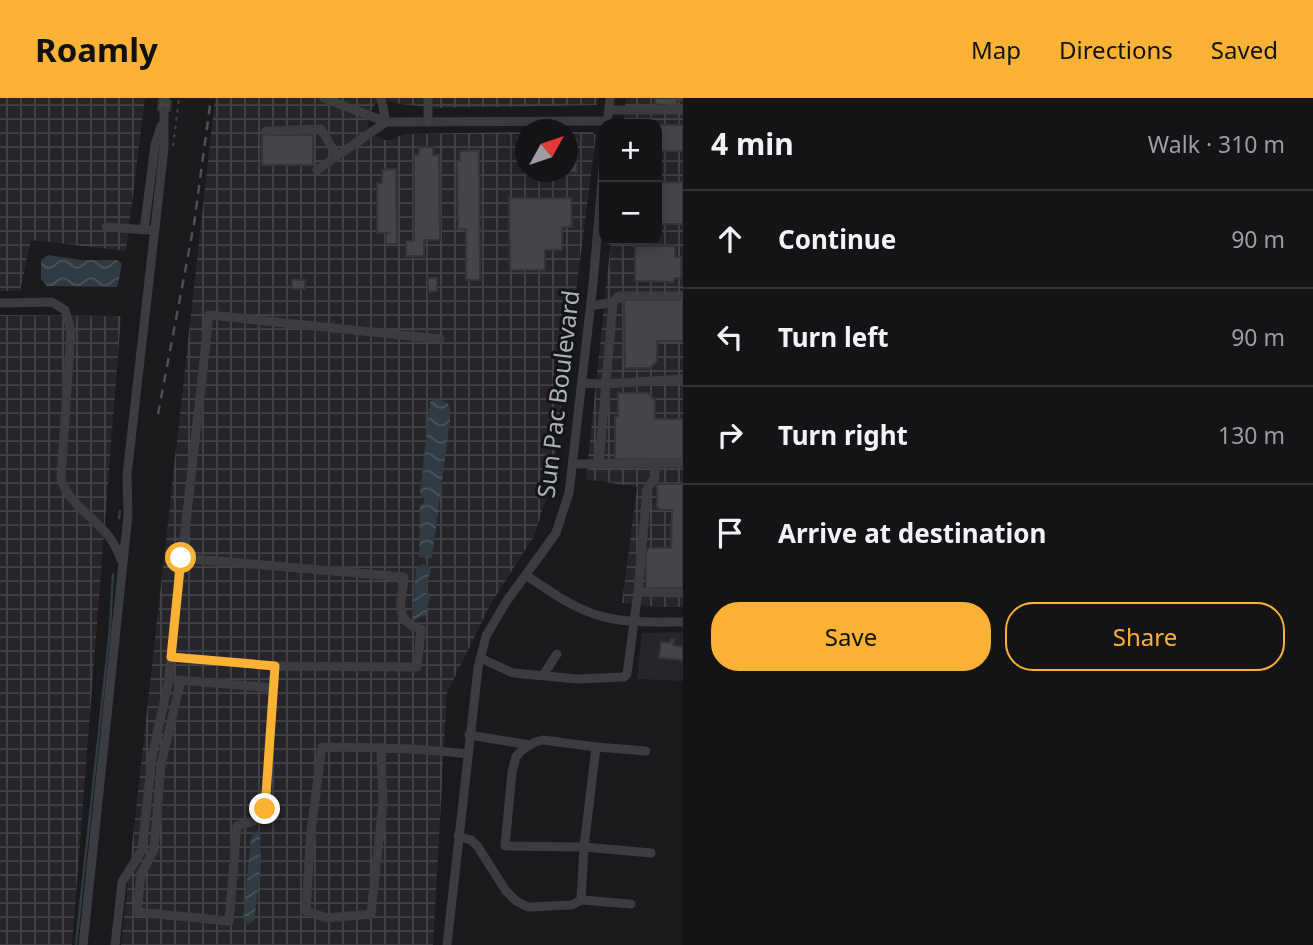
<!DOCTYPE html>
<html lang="en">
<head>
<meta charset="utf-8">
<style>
	body { margin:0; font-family:"Noto Sans",sans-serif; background:#1d1d1f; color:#f1f3f6 }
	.controls { position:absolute; right:21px; top:21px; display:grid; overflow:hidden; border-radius:14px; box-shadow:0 4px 18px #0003 }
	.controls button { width:63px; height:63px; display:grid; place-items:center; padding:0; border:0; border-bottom:2px solid #333335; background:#141416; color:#f1f3f6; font:35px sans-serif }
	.compass { position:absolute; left:515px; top:21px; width:63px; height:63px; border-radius:50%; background:#141416; box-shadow:0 4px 18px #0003; rotate:50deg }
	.stop { position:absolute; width:21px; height:21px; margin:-16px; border:5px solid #fbb134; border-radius:50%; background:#fff }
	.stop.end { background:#fbb134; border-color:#fff; box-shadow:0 2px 7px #0008 }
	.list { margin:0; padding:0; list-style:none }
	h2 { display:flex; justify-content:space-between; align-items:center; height:91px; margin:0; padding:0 28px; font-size:30px }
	h2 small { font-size:23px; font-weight:400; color:#9d9ea1 }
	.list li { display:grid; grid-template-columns:46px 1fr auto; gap:21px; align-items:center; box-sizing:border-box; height:98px; padding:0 28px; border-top:2px solid #333335 }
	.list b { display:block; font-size:26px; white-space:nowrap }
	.list em { font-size:23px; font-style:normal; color:#9d9ea1 }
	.actions { display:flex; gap:14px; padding:21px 28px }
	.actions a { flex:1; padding:16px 0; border:2px solid #fbb134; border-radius:28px; text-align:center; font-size:24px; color:#fbb134 }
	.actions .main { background:#fbb134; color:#111 }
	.icon { flex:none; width:38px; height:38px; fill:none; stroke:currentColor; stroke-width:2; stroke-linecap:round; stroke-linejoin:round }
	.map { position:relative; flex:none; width:683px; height:847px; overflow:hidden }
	header { display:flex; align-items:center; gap:42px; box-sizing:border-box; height:98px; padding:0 35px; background:#fbb134; color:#111 }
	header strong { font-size:33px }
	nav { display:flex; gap:38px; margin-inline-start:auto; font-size:24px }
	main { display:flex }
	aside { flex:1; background:#141416 }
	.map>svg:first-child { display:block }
	.built { fill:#26262a }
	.industrial { fill:url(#industrial-grid) }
	.water { fill:url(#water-waves) }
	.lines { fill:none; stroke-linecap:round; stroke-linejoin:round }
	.stream { stroke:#2f3a42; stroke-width:2.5 }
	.building { fill:#44454a; stroke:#343439; stroke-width:2 }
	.path { stroke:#414349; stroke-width:2; stroke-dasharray:3.5 5; stroke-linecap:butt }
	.minor { stroke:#3b3c42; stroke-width:9 }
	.rail { stroke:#4e5057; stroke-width:2.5; stroke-dasharray:9 7; stroke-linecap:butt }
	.route { stroke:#fbb134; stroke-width:9 }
	.labels { text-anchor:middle; stroke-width:6; stroke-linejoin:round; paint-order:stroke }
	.street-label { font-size:24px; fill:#acb2bd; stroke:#151518 }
</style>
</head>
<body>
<header>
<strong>Roamly</strong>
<nav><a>Map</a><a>Directions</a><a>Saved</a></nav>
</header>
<main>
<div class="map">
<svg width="683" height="847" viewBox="0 0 683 847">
	<defs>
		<pattern id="industrial-grid" width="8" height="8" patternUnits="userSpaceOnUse" patternTransform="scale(1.75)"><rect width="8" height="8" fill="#26262a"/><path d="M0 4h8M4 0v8" fill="none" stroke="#434347"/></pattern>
		<pattern id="water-waves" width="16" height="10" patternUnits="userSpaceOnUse" patternTransform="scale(1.75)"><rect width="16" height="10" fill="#2f3a42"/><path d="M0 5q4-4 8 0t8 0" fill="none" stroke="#4a545b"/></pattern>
	</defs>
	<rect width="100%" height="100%" fill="#1a1a1d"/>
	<path class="built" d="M683,534V583L637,581L642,535Z"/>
	<g class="industrial">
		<path d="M0,0H145L126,153L31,142L20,193H0Z"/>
		<path d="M215,0H598L597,7L437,10L400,6L387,2L375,6L368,18L369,31L373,37L385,42H392L403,36L525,34L526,74H568V34H592L596,37L552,383L534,438L490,507L447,595L433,847H121Z"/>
		<path d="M626,0H683V509H656L622,505L637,389L586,381L611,142H657V26H623Z"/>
		<path d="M0,217L121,218L72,847H0Z"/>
	</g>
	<g class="water">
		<path d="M48,157L82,162H117L122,166L118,187L117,189L47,188L41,181V162Z"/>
		<path d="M434,301L447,304L451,314L432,460L419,459L420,408L425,403L420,395L430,304Z"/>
		<path d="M423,466L431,470L425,495L430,498L426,517L414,522L412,515L416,471Z"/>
		<path d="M260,733L261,768L254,823L248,826L243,823L251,740L254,734Z"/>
	</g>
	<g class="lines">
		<g class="stream">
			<path d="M119,420L120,413"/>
			<path d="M76,847L110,531L113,476"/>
		</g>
	</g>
	<g class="building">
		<path d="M655,0H683V3H677V9L655,6Z"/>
		<path d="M159,1L171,3L170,13L158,12Z"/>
		<rect x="657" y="27" width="26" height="26"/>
		<rect x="262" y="37" width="51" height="30"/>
		<rect x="517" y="39" width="9" height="25"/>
		<path d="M568,41H577V74H567V76L528,77V74H568Z"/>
		<path d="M419,49H433V57H439L440,142H424V158H406V143H414V57H419Z"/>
		<path d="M479,52L480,182H466V131H458L457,63H460V53Z"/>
		<path d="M396,71L397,146H386V137L389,135H377V85H382V72Z"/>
		<rect x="657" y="84" width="26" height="42"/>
		<path d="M509,100H571L572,129H562V152H545V172H510Z"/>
		<path d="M635,148H675V159H681V180H674V184L635,183Z"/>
		<path d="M428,180H437V193L428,194Z"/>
		<rect x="292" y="182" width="13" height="9"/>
		<path d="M624,202H683V243H657V263L650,270H625Z"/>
		<path d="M618,295H648L655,302V321H683V361H615V319H618Z"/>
		<path d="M657,386H683V490H646V454L649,450H671L672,412H661L657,409Z"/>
		<path d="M671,541H674L673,547L683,549V562L659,560L661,544L670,545Z"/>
	</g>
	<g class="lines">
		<path class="path" d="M173,48L179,0"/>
		<g class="minor">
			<path d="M324,0L386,24L608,23"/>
			<path d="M381,0L386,24"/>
			<path d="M428,0V24"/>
			<path d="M165,2V0"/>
			<path d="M609,12H683"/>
			<path d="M608,18L610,0"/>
			<path d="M266,33L321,31L337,58"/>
			<path d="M317,72L386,24"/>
			<path d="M106,129L149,132"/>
			<path d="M144,132L155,47L161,28"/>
			<path d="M0,205L52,204L65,212L71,233L61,381C72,415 110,424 121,462"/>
			<path d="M591,208L613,204L619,198H683"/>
			<path d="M582,285L605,286L683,281"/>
			<path d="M599,365L613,204"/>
			<path d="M574,366L683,365"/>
			<path d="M527,478C548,492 570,508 594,516C622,526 655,524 683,524"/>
			<path d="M638,494L647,391L655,380V365"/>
			<path d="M171,559L275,568"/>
			<path d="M480,560L513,575L578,581L624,579L627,576L638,494L683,495"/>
			<path d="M543,577L557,556"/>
			<path d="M177,582L274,590"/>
			<path d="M181,582L161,667L154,752L141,776L137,814L229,823L237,728L264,720L275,568L417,569L421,531C392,523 402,503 404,479L181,460"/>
			<path d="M469,637L530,647"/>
			<path d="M381,649L383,705L371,816L327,820L306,813L311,733L322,649C371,649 418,650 467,656"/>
			<path d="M596,649L646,653"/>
			<path d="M458,738L471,742L478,749L506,793L516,803L528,809L572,807L581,802L584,749L596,649L543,642L535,644L521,653L516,659L512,674L505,748L584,749L651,755"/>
			<path d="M581,802L631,806"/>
			<path d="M83,847L128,417L127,377L164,50V12"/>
			<path d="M115,847L122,784L142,752L152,659L168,586L209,217L440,241"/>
			<path d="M447,847L478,570L486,538L506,504L556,435L569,395L593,186L604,60"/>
		</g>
		<path class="rail" d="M158,316L194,126L211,0"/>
	</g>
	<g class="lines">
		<path class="route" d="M181,460L171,559L275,568L265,711"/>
	</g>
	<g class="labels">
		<g class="street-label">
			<text transform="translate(559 296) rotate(-83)" y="8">Sun Pac Boulevard</text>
		</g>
	</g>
</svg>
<div class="controls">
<button>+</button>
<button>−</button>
</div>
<svg class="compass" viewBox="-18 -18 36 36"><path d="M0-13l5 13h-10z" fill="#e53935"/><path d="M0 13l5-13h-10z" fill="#9d9ea1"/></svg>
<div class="stop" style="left:181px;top:460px"></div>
<div class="stop end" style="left:265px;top:711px"></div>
</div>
<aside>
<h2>4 min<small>Walk · 310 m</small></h2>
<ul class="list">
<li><svg class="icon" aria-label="ahead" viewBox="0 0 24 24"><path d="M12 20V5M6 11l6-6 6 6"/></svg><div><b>Continue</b></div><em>90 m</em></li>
<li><svg class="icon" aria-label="left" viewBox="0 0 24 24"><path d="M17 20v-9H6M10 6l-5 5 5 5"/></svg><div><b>Turn left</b></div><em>90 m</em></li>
<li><svg class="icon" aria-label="right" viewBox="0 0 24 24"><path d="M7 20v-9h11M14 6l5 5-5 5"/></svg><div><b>Turn right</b></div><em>130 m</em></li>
<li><svg class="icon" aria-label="arrive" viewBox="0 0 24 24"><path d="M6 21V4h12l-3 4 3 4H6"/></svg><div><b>Arrive at destination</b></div></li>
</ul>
<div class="actions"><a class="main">Save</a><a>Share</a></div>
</aside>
</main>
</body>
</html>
